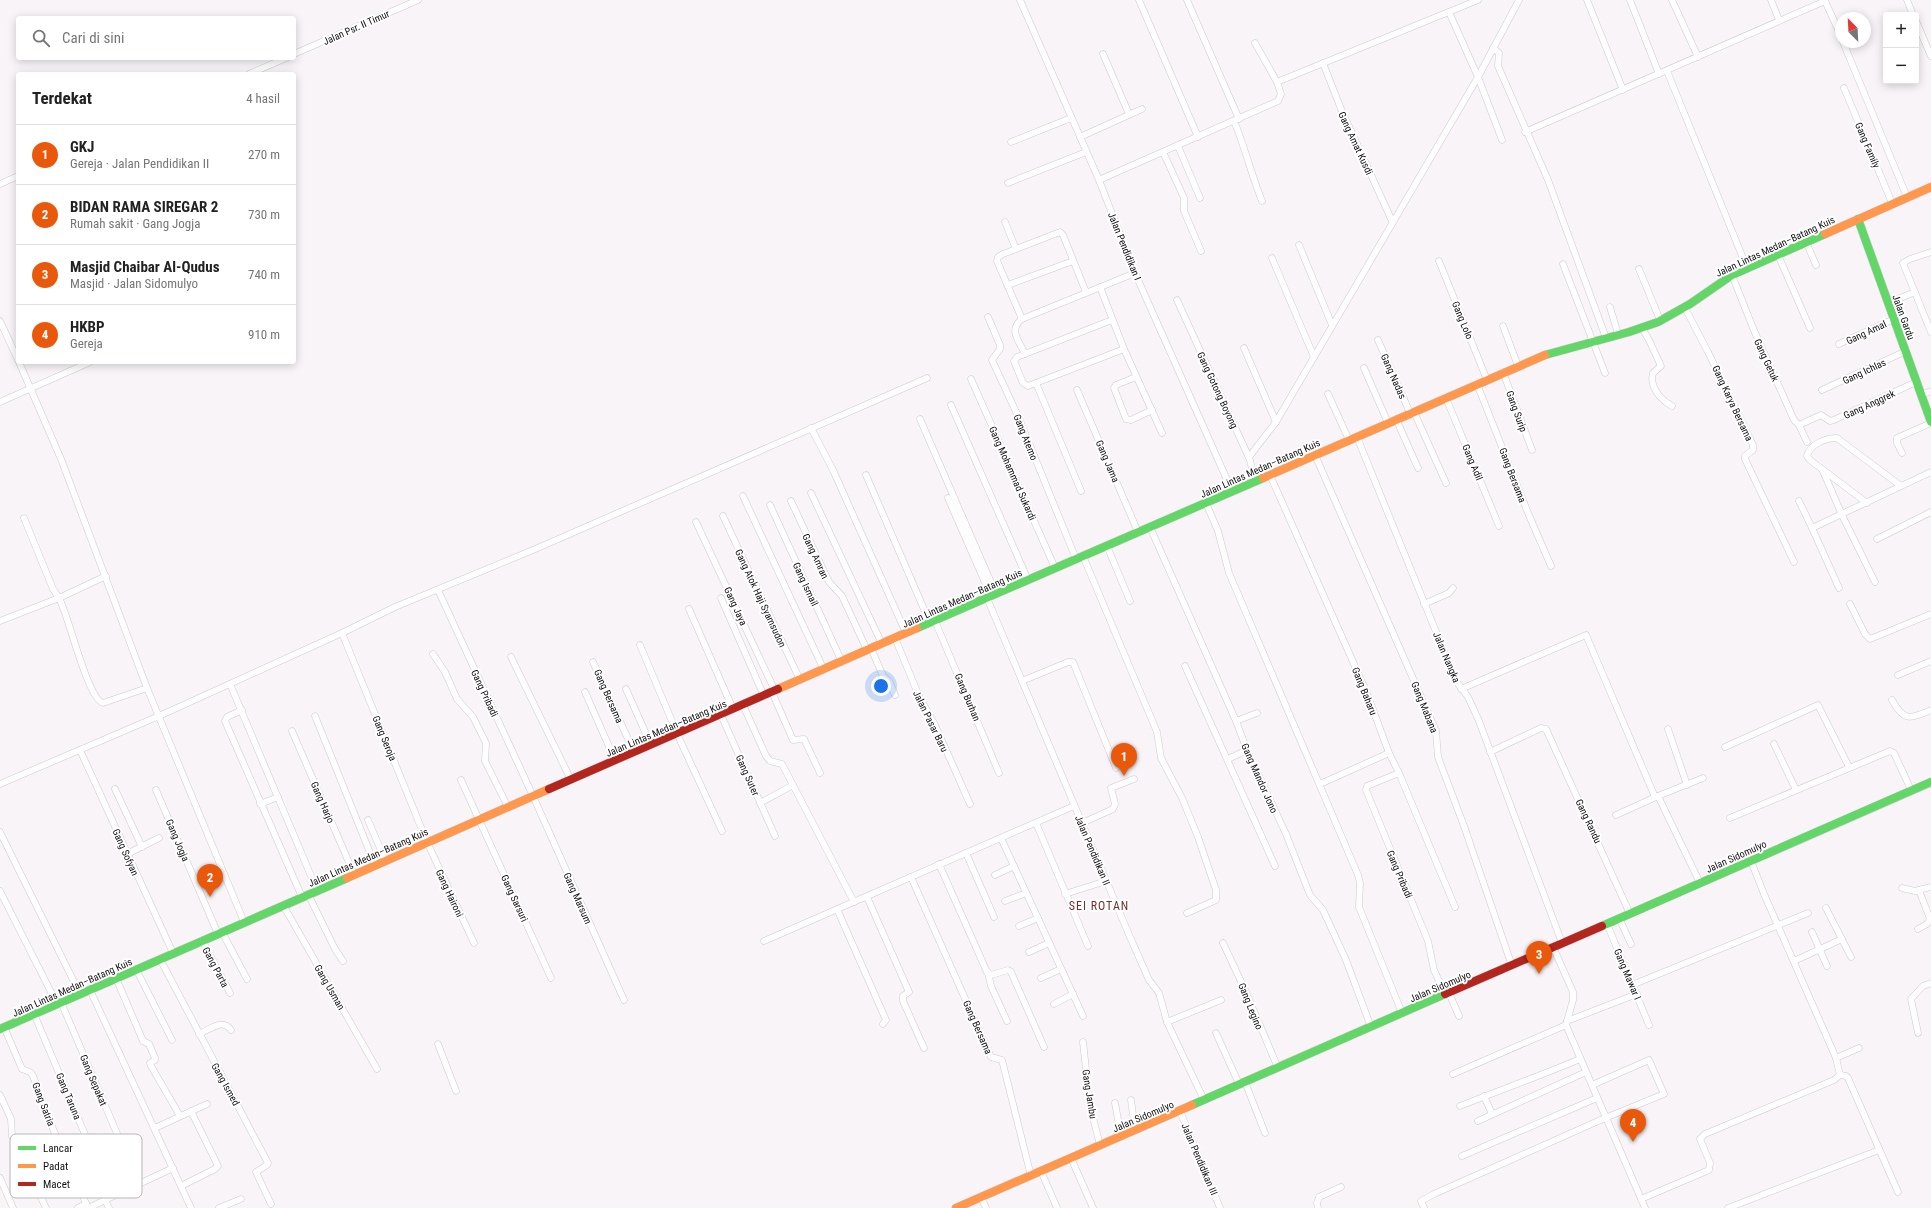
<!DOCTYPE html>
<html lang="id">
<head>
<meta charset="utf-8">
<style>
	body { margin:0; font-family:"Roboto Condensed",sans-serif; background:#f6f6f6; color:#222 }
	.controls { position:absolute; right:12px; top:12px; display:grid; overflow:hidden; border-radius:4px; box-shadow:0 2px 10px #0003 }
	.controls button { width:36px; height:36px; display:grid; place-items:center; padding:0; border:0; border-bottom:1px solid #e0e0e0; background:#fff; color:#222; font:20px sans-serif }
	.compass { position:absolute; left:1835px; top:12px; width:36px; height:36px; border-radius:50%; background:#fff; box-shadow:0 2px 10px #0003; rotate:336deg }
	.you { position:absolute; left:881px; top:686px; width:14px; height:14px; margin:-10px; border:3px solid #fff; border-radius:50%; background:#1a73e8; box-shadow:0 0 0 6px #1a73e833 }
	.badge { display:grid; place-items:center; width:26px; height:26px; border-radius:50%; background:#ea580c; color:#fff; font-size:13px; font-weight:700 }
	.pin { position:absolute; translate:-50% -33px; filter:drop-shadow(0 1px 2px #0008) }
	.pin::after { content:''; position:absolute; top:21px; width:14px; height:12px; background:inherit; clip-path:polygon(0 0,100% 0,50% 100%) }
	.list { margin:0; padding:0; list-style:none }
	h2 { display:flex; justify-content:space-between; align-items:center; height:52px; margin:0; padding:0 16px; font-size:17px }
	h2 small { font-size:13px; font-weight:400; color:#767676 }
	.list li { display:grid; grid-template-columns:26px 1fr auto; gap:12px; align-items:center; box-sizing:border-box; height:60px; padding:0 16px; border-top:1px solid #e0e0e0 }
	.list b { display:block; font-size:15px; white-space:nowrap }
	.list p { margin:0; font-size:13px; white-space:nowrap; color:#767676 }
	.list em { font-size:13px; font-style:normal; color:#767676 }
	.icon { flex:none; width:22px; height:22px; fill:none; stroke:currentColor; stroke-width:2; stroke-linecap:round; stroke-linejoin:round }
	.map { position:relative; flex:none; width:1931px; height:1208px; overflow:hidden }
	.search { position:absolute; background:#fff; box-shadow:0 2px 10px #0003; left:16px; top:16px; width:280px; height:44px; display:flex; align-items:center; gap:10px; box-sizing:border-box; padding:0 14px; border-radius:4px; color:#767676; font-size:15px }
	.panel { position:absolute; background:#fff; box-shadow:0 2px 10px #0003; left:16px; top:72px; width:280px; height:292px; border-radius:4px }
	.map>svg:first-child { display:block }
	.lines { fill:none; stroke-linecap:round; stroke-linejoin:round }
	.street-casing { stroke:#cecbce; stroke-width:7 }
	.fast-casing { stroke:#cecbce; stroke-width:9 }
	.slow-casing { stroke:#cecbce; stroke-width:9 }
	.jam-casing { stroke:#cecbce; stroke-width:9 }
	.street { stroke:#fefdfe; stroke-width:6 }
	.fast { stroke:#63d668; stroke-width:8 }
	.slow { stroke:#ff974d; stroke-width:8 }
	.jam { stroke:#b3261e; stroke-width:8 }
	.labels { text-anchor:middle; stroke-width:4; stroke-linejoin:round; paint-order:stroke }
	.street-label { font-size:10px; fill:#131013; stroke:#fff }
	.quarter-label { font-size:12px; letter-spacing:1px; fill:#742d2a; stroke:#fff }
	.key { fill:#fff; stroke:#b8b7b8; stroke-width:1 }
	.key-label { font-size:11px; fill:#131013 }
</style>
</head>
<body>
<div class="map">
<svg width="1931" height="1208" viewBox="0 0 1931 1208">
	<rect width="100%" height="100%" fill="#f8f4f8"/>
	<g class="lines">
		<defs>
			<g id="street">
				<path d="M1020,0L1099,180L1135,273L1232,491"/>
				<path d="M1139,0L1198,137"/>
				<path d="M1187,0L1239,119"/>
				<path d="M1587,0L1623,90"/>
				<path d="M1630,0L1659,74"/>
				<path d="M1672,0L1698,57"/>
				<path d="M1771,0L1779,20"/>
				<path d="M1907,0L1913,15"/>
				<path d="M1449,12L1478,77L1502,140"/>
				<path d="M1916,21L1931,56"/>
				<path d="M1843,42L1907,197"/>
				<path d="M1255,43L1277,82"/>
				<path d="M1493,48L1499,53L1498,66L1548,180L1606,338"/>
				<path d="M294,54L418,0"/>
				<path d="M1103,54L1129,114"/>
				<path d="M1323,63L1341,109L1392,221"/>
				<path d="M1667,71L1747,268"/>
				<path d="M249,74L286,58"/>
				<path d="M1844,88L1892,203"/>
				<path d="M1234,121C1245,147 1251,174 1262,201"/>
				<path d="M1525,132L1825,1L1841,36"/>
				<path d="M1080,137L1142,109"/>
				<path d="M1011,142L1071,118"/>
				<path d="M1178,146L1200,198"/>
				<path d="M1163,152L1184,198V211L1201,251"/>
				<path d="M1099,180L1278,101L1281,94L1277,82L1478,0"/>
				<path d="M1008,183L1086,152"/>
				<path d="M0,184L18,176"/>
				<path d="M1005,222L1016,249"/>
				<path d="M1806,242L1816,265"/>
				<path d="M1299,245L1332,325"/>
				<path d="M1931,252L1910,259L1903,263L1931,332"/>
				<path d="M1778,255L1810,328"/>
				<path d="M1272,258L1314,357"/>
				<path d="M1439,261L1487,380"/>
				<path d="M1563,264L1605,373"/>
				<path d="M1639,269L1660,320"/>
				<path d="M1732,275L1753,328L1794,420L1799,425L1807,442"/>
				<path d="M1008,285L1073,261"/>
				<path d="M1100,287L1124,349L1162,433"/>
				<path d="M1177,300L1250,460L1255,482"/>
				<path d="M1888,303L1915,292"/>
				<path d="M1610,307L1618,334"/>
				<path d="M1685,308L1708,352L1753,445V450L1745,456V459L1794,562"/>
				<path d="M988,317L1000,345V349L992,360L1018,416L1076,559"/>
				<path d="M1022,319L997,261L998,257L1003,254L1060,232L1063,235L1086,292"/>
				<path d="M1112,320L1017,357L1014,361L1023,383L1028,386L1124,349"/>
				<path d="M0,321L18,360"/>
				<path d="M1503,326L1518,366"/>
				<path d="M1642,328L1649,340L1661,366L1653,373C1649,387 1661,400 1672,406"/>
				<path d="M1378,340L1410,413"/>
				<path d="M1839,344L1894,319"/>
				<path d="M1244,348L1276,422"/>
				<path d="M1025,354C1019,341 1008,330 1022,319L1135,273"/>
				<path d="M19,362L61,459L147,688L244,922"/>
				<path d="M1364,368L1388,423"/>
				<path d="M1503,372L1532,450"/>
				<path d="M1136,377L1116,385L1114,388L1126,419L1131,420L1152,410"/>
				<path d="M971,379L1055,568"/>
				<path d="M1036,383L1081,491"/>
				<path d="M1477,384L1528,513L1551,566"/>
				<path d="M1077,390L1138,532"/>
				<path d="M1822,390L1906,351"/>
				<path d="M1328,394L1349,440"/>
				<path d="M1921,395L1931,391"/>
				<path d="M1446,398L1499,526"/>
				<path d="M0,402L90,362"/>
				<path d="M951,405L1028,580"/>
				<path d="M1414,412L1446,483"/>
				<path d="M920,419L996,594"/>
				<path d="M1396,419L1418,468"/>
				<path d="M1799,425L1821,415L1830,421L1834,420L1916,382"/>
				<path d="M811,428L833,470L906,633"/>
				<path d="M1357,437L1456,681L1468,697L1479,721L1562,943"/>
				<path d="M1902,453L1897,443V438L1931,423"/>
				<path d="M1315,455L1436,731L1438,757L1464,826L1512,966"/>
				<path d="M1249,457L1276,422L1478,77L1519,0"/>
				<path d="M1823,471L1842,515L1875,582"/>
				<path d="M866,475L930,623"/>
				<path d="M1270,475L1366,691L1389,753L1399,773L1455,907"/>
				<path d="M811,493L882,644"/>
				<path d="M743,496L824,670"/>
				<path d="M948,498L991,596"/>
				<path d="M791,501L829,582L842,596L867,650"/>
				<path d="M1799,501L1812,528L1931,472"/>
				<path d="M1206,503L1218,531L1229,573L1358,875L1360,883L1359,907L1402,1013"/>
				<path d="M1867,503L1810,460L1807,456C1810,444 1826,438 1837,438L1901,486"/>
				<path d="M770,505L842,662"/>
				<path d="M723,516L800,680"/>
				<path d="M696,522L775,691"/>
				<path d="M1150,527L1236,721L1247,750L1286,834L1310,895L1323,910L1346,960L1371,1027"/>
				<path d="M1812,528L1839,588"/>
				<path d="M1877,539L1931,512"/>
				<path d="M1107,546L1130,601"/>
				<path d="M1083,556L1157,732L1161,758L1182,798L1198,837L1216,890V900L1187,913"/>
				<path d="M106,576L59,598C69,616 87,698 103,703L147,688"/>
				<path d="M438,590L533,796L624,1000"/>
				<path d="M721,598L764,696"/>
				<path d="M987,598L1130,937L1149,980L1159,993L1167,1022L1204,1100"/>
				<path d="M1424,604L1449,593L1453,588"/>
				<path d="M1850,604L1865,634L1870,639L1931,614"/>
				<path d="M689,609L733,709"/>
				<path d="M0,621L59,598L53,589L24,518"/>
				<path d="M935,621L999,773"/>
				<path d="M342,633L427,842L474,943"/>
				<path d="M895,638L919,696L935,725L970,804"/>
				<path d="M640,645L679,738L722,831"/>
				<path d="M871,648L883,676L889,681L895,695"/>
				<path d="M433,654L445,672L457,699L473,717L486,743L485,761L508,807"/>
				<path d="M511,657L571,780"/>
				<path d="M593,662L634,752"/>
				<path d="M1185,666L1275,866"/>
				<path d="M1898,675L1931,661"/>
				<path d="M1022,681L1068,662H1073L1116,768"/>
				<path d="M230,684L317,890"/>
				<path d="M626,689L651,745"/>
				<path d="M1461,689L1586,635L1655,797"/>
				<path d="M585,692L615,760"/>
				<path d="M772,692L793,740L804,739L820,773"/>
				<path d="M1892,700C1904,722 1910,719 1931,710"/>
				<path d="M743,705L766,756L770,761L782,764L854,902"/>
				<path d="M242,710L227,717L225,721L302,897"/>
				<path d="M721,715L775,836"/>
				<path d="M315,716L375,865"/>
				<path d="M1236,721L1257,713"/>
				<path d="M1668,729L1687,785"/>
				<path d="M292,731L354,874"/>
				<path d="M1774,744L1796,790"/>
				<path d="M1725,747L1818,705L1849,767"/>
				<path d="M80,750L173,953"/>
				<path d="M1490,752L1541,728L1546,729L1630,914"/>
				<path d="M1228,759L1247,750"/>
				<path d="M1399,773L1367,786L1366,790L1428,941L1434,970L1445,994"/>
				<path d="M461,780L551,978"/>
				<path d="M0,784L159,716L342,633L395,607L533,550L927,378"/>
				<path d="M1320,784L1389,753"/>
				<path d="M115,789L142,847"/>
				<path d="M156,790L218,934"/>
				<path d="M760,803L793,785"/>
				<path d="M260,804L278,797"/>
				<path d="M1616,815L1658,796"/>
				<path d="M1730,818L1890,751L1894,753L1911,790"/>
				<path d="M368,820L385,860"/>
				<path d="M1036,823L1088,946"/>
				<path d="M1082,823L1113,809L1115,804L1111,788L1134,779"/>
				<path d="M0,832L80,994"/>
				<path d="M1001,838L1083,1016"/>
				<path d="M966,853L994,917"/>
				<path d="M127,854L159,838"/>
				<path d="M939,864L987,972L991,975L1008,970L1011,972L1044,1047"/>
				<path d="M995,875L1014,866"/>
				<path d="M911,877L991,1057L1002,1060L1031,1176"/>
				<path d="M1700,883L1658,796L1703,778"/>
				<path d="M1902,888L1915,891L1931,887"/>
				<path d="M0,891L57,1004"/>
				<path d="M308,894L335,949L343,961"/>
				<path d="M1065,894L1106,881"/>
				<path d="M867,897L909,992L903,996V1001L924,1048"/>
				<path d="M1005,901L1026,893"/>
				<path d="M283,905L377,1069"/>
				<path d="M1826,908L1851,957"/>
				<path d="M837,909L886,1020L883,1024"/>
				<path d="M1619,918L1631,944"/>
				<path d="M1607,924L1649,1025"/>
				<path d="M1019,926L1038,918"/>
				<path d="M1918,929L1927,924L1930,919L1919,890"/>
				<path d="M222,932L247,979"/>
				<path d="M1812,932L1827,966"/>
				<path d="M202,940L230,993"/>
				<path d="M764,941L1074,806"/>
				<path d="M1223,943L1245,990L1278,1068"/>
				<path d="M1553,947L1573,992V1000L1566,1025L1645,1208"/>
				<path d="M1029,952L1049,943"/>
				<path d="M160,959L268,1163L267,1165L256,1172L271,1204"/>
				<path d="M1794,961L1842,939"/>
				<path d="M136,969L172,1040"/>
				<path d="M988,973L991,986L1007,1021"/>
				<path d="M116,978L143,1041L149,1044L155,1058V1060L150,1063L151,1066L180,1116"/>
				<path d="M1041,978L1061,969"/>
				<path d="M1632,985L1808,913"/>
				<path d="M90,990L191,1208"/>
				<path d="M1449,993L1459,1016"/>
				<path d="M61,1002L127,1157"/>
				<path d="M1054,1004L1073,994"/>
				<path d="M34,1014L103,1177"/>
				<path d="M1567,1021L1637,994"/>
				<path d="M1167,1022L1221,1000"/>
				<path d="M4,1027L22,1069L30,1072L33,1076L53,1129L88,1208"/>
				<path d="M1216,1033L1239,1084"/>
				<path d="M1918,1033L1911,999L1923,986L1931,983"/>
				<path d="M199,1034C211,1029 222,1018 231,1030"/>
				<path d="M1083,1042L1090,1106L1100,1145"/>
				<path d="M438,1044L456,1091"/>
				<path d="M1836,1058L1859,1048"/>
				<path d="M1453,1074L1566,1025"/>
				<path d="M1840,1075L1846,1076L1848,1078L1898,1192"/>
				<path d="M1245,1082L1265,1133"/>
				<path d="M0,1095L11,1119L12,1136L46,1208"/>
				<path d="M1484,1096L1492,1114"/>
				<path d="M1131,1100L1135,1130"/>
				<path d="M1115,1103L1121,1136"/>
				<path d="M1460,1106C1500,1090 1540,1076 1580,1059"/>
				<path d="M1180,1111L1220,1208"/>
				<path d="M1478,1121L1586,1072"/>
				<path d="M155,1128L207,1104"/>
				<path d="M1462,1156L1597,1098"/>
				<path d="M1071,1158L1093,1208"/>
				<path d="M1041,1171L1057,1208"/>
				<path d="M0,1178L13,1208"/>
				<path d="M181,1186L215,1169L218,1166L191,1111"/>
				<path d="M981,1197L986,1208"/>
				<path d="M1641,1199L1709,1170L1710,1163L1700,1139L1705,1134L1834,1080L1840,1075L1836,1058L1764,894L1751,861"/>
				<path d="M78,1208L86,1204"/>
				<path d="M89,1208L105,1200"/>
				<path d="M109,1208L105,1200L173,1168"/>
				<path d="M219,1208L241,1199"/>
				<path d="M1318,1208L1317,1203L1319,1197L1341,1187"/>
				<path d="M1424,1208L1421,1201L1434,1194L1605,1118L1664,1094L1649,1060L1592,1085"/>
				<path d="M1728,1208L1879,1150"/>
			</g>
			<g id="fast">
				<path d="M1858,219L1931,422"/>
				<path d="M1545,355L1629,332L1658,322L1690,304L1732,275L1825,234"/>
				<path d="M917,628L1263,478"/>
				<path d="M1602,926L1931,782"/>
				<path d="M0,1029L347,878"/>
				<path d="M1192,1105L1445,994"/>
			</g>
			<g id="slow">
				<path d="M1825,234L1931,187"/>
				<path d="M1263,478L1545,355"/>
				<path d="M778,689L917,628"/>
				<path d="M347,878L549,789"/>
				<path d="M956,1208L1192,1105"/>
			</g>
			<g id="jam">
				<path d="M549,789L778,689"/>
				<path d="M1445,994L1602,926"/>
			</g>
		</defs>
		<use href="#street" class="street-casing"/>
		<use href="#fast" class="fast-casing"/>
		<use href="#slow" class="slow-casing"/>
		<use href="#jam" class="jam-casing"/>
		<use href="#street" class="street"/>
		<use href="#fast" class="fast"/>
		<use href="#slow" class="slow"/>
		<use href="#jam" class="jam"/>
	</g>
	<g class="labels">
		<g class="street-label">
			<text transform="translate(356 27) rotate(-24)" y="4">Jalan Psr. II Timur</text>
			<text transform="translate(1356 143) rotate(65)" y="4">Gang Amat Kusdi</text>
			<text transform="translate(1868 145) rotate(67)" y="4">Gang Family</text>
			<text transform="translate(1125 246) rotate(68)" y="4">Jalan Pendidikan I</text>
			<text transform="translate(1775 246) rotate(-25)" y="4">Jalan Lintas Medan–Batang Kuis</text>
			<text transform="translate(1904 317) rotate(70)" y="4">Jalan Gardu</text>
			<text transform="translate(1463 320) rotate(68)" y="4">Gang Lolo</text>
			<text transform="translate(1866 332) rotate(-25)" y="4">Gang Amal</text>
			<text transform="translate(1767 360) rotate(65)" y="4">Gang Getuk</text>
			<text transform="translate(1864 371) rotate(-25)" y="4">Gang Ichlas</text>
			<text transform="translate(1394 376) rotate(66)" y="4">Gang Nadas</text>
			<text transform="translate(1218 390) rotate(65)" y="4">Gang Gotong Boyong</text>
			<text transform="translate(1733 403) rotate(65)" y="4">Gang Karya Bersama</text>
			<text transform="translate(1869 404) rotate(-25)" y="4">Gang Anggrek</text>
			<text transform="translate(1517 411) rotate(70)" y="4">Gang Surip</text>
			<text transform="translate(1026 437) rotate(68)" y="4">Gang Atemo</text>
			<text transform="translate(1108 461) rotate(67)" y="4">Gang Jama</text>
			<text transform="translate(1473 462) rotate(67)" y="4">Gang Adil</text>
			<text transform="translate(1260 468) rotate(-24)" y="4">Jalan Lintas Medan–Batang Kuis</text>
			<text transform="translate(1013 473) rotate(66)" y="4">Gang Mohammad Sukardi</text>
			<text transform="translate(1513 475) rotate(69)" y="4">Gang Bersama</text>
			<text transform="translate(816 556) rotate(65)" y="4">Gang Amran</text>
			<text transform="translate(806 584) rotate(65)" y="4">Gang Ismail</text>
			<text transform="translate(761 598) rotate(65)" y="4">Gang Atok Haji Syamsudon</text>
			<text transform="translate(962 598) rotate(-24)" y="4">Jalan Lintas Medan–Batang Kuis</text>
			<text transform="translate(736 606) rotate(65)" y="4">Gang Jaya</text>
			<text transform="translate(1447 657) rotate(67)" y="4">Jalan Nangka</text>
			<text transform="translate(1365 691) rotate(68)" y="4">Gang Baharu</text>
			<text transform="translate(485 693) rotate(65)" y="4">Gang Pribadi</text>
			<text transform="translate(609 696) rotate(66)" y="4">Gang Bersama</text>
			<text transform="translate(968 697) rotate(67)" y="4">Gang Burhan</text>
			<text transform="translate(1425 707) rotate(68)" y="4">Gang Mabana</text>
			<text transform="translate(931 721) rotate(64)" y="4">Jalan Pasar Baru</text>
			<text transform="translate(666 728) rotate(-23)" y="4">Jalan Lintas Medan–Batang Kuis</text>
			<text transform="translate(385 738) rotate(68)" y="4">Gang Seroja</text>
			<text transform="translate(748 775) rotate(66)" y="4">Gang Suter</text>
			<text transform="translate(1260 778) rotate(66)" y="4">Gang Mandor Jono</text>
			<text transform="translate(323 802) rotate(66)" y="4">Gang Harjo</text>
			<text transform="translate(1589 821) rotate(65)" y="4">Gang Randu</text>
			<text transform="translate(178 840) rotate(67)" y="4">Gang Jogja</text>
			<text transform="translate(1093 850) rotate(67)" y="4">Jalan Pendidikan II</text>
			<text transform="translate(126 852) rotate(66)" y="4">Gang Sofyan</text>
			<text transform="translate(1736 856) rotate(-24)" y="4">Jalan Sidomulyo</text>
			<text transform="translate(368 857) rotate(-24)" y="4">Jalan Lintas Medan–Batang Kuis</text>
			<text transform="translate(1400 874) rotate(67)" y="4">Gang Pribadi</text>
			<text transform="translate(450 893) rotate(65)" y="4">Gang Haironi</text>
			<text transform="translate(515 898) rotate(65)" y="4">Gang Sarsuri</text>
			<text transform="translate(578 898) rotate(66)" y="4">Gang Marsum</text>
			<text transform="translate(216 967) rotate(62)" y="4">Gang Parta</text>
			<text transform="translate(1628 974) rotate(67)" y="4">Gang Mawar I</text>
			<text transform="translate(1440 986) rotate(-23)" y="4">Jalan Sidomulyo</text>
			<text transform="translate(72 987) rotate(-24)" y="4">Jalan Lintas Medan–Batang Kuis</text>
			<text transform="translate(330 987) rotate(60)" y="4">Gang Usman</text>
			<text transform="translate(1251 1006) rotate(68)" y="4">Gang Legino</text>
			<text transform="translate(978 1027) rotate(66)" y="4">Gang Bersama</text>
			<text transform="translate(94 1080) rotate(67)" y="4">Gang Sepakat</text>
			<text transform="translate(226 1084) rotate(61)" y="4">Gang Ismed</text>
			<text transform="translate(1090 1094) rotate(81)" y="4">Gang Jambu</text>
			<text transform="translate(69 1096) rotate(67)" y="4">Gang Taruna</text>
			<text transform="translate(44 1104) rotate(69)" y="4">Gang Satria</text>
			<text transform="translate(1143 1116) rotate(-23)" y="4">Jalan Sidomulyo</text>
			<text transform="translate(1200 1159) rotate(67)" y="4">Jalan Pendidikan III</text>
		</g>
		<g class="quarter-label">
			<text x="1099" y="910">SEI ROTAN</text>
		</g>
	</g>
	<rect x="10" y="1134" width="132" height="64" rx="6" class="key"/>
	<rect x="18" y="1146" width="18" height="4" fill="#63d668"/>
	<rect x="18" y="1164" width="18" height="4" fill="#ff974d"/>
	<rect x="18" y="1182" width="18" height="4" fill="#b3261e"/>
	<g class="key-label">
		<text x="43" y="1152">Lancar</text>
		<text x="43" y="1170">Padat</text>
		<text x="43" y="1188">Macet</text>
	</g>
</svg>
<div class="controls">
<button>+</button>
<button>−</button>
</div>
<svg class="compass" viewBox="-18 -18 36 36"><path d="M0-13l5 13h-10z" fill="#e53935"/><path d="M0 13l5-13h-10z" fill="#767676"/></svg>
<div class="you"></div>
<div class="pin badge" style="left:1124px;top:776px">1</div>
<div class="pin badge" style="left:210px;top:897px">2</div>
<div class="pin badge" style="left:1539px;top:974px">3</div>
<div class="pin badge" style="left:1633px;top:1142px">4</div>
<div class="search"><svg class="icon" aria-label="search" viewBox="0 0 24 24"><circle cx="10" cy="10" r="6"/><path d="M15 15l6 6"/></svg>Cari di sini</div>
<section class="panel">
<h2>Terdekat<small>4 hasil</small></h2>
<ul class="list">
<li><span class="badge">1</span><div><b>GKJ</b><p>Gereja · Jalan Pendidikan II</p></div><em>270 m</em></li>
<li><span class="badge">2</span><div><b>BIDAN RAMA SIREGAR 2</b><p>Rumah sakit · Gang Jogja</p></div><em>730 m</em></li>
<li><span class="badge">3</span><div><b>Masjid Chaibar Al-Qudus</b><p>Masjid · Jalan Sidomulyo</p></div><em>740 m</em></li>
<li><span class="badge">4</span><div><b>HKBP</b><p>Gereja</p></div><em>910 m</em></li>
</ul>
</section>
</div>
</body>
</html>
